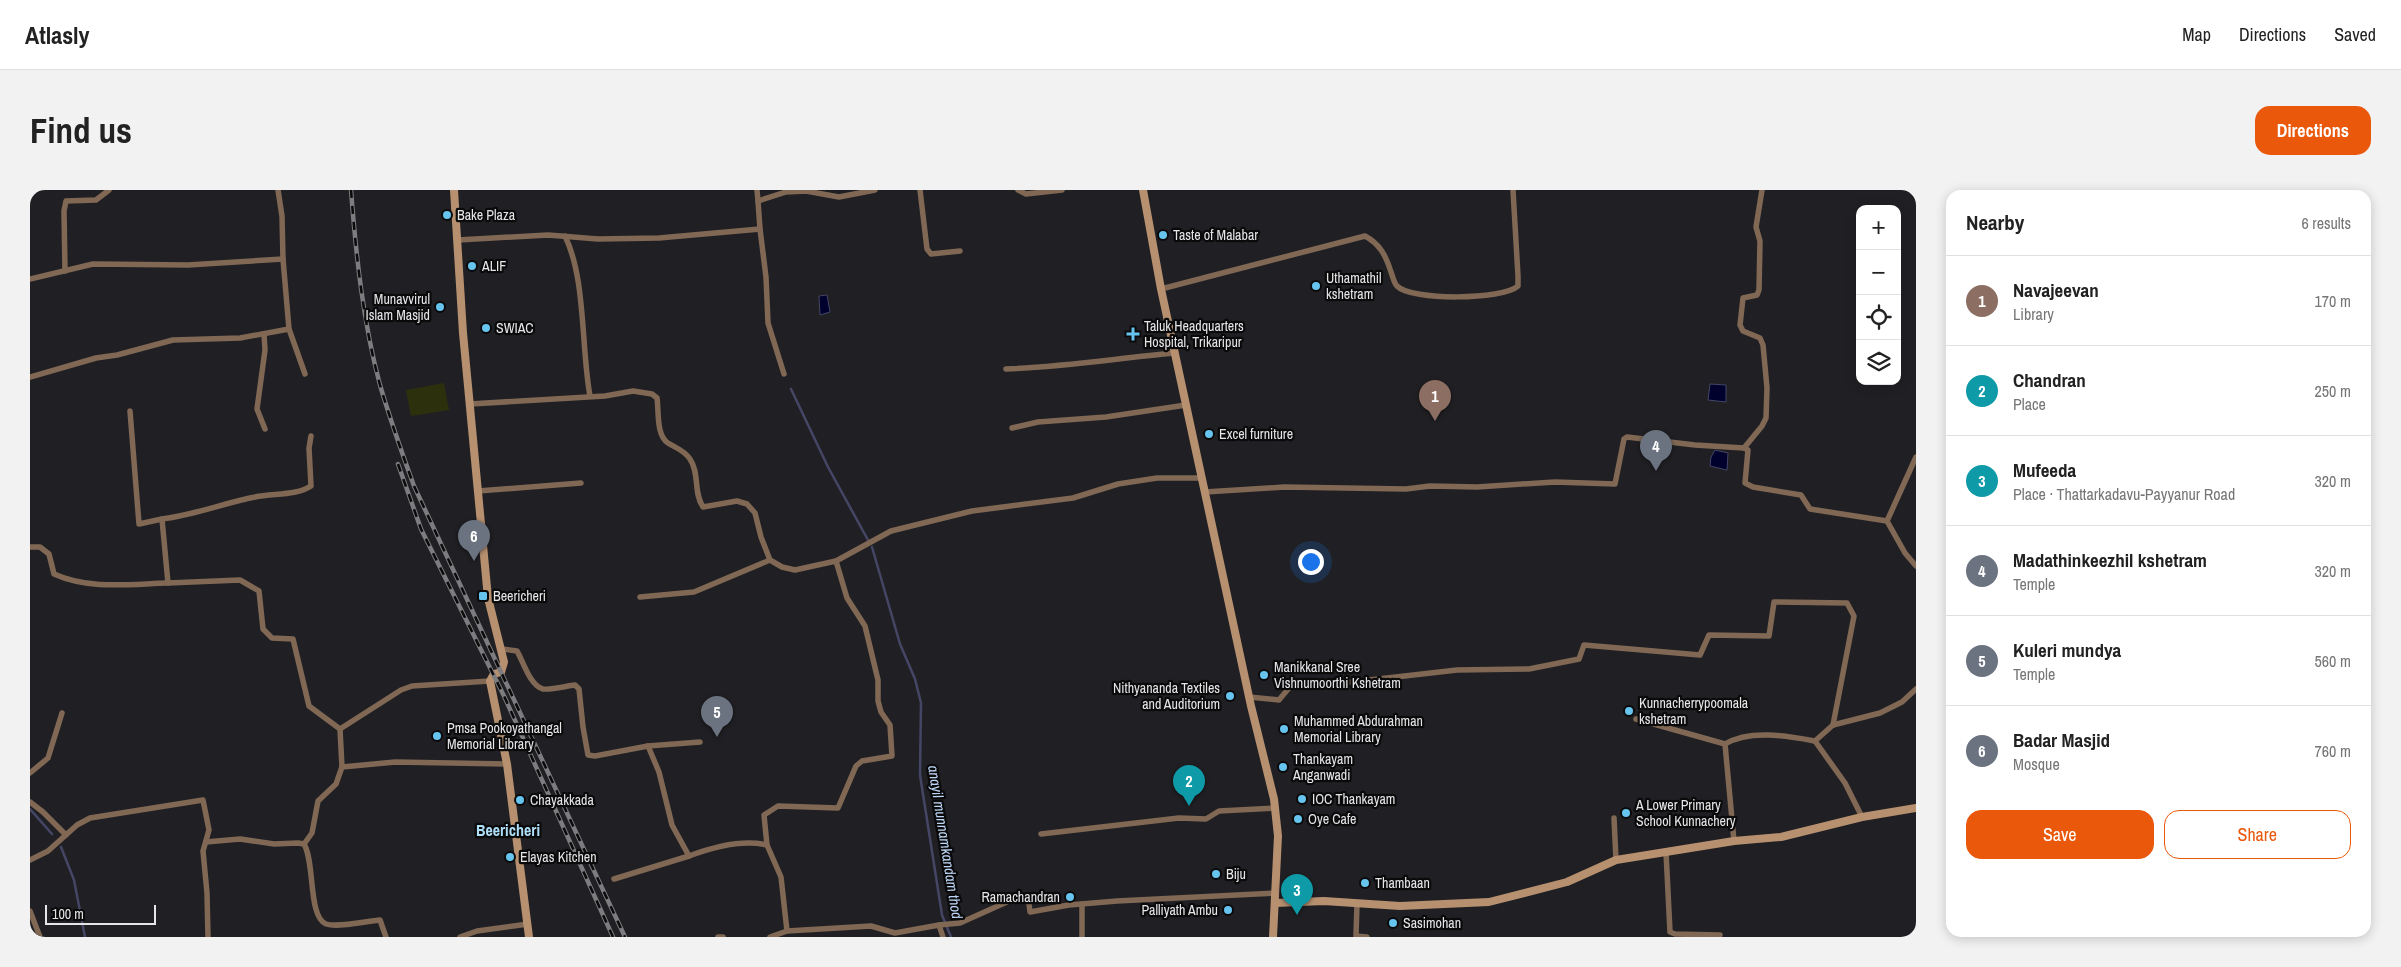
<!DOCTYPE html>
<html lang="en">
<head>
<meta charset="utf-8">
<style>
	body { margin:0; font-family:"Archivo Narrow",sans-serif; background:#f2f2f2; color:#222 }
	.controls { position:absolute; right:15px; top:15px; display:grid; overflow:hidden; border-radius:10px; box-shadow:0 2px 12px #0003 }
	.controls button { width:45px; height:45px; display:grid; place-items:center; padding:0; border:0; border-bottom:1px solid #e0e0e0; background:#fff; color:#222; font:25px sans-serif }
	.scale { position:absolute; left:15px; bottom:12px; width:111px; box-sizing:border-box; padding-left:5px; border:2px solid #e6e6e9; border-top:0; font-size:14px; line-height:18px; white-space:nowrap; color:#e6e6e9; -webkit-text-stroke:4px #0a0a0b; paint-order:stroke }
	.you { position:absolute; left:1280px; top:371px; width:18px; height:18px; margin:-12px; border:4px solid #fff; border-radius:50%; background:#1a73e8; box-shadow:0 0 0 8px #1a73e833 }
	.badge { display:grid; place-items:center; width:32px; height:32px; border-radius:50%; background:#ea580c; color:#fff; font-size:16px; font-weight:700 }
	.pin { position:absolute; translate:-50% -41px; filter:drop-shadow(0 1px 2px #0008) }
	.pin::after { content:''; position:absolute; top:26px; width:18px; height:15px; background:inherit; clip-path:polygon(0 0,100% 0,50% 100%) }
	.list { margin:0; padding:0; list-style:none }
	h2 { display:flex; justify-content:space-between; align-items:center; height:65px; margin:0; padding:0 20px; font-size:21px }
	h2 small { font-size:16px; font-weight:400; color:#767676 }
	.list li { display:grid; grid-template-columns:32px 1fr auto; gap:15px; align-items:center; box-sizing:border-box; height:90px; padding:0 20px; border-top:1px solid #e0e0e0 }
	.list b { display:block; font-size:19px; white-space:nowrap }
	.list p { margin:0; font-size:16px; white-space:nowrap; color:#767676 }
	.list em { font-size:16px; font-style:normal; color:#767676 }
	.actions { display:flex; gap:10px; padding:15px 20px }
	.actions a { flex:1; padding:11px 0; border:1px solid #ea580c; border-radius:15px; text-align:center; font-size:18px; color:#ea580c }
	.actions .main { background:#ea580c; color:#fff }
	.icon { flex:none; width:28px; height:28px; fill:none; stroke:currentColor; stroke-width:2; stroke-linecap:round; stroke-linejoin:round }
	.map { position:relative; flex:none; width:1886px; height:747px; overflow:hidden; border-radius:15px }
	header { display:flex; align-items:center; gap:30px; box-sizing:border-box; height:70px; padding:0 25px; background:#fff; border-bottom:1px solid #e0e0e0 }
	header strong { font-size:24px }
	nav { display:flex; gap:28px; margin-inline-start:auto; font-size:18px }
	.intro { display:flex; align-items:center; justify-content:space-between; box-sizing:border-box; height:120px; padding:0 30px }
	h1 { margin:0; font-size:35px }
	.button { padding:12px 22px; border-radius:15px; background:#ea580c; color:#fff; font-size:18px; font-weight:700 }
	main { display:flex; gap:30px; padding:0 30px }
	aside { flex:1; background:#fff; border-radius:15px; box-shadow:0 2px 12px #0003 }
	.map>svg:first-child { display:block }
	.green { fill:#2d300c }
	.water { fill:#00012c; stroke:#454665 }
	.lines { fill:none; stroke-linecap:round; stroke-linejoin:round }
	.stream { stroke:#454665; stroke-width:2.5 }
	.minor { stroke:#806854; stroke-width:5.5 }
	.secondary { stroke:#b79070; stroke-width:8 }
	.rail-casing { stroke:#7d7d80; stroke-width:4.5 }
	.rail { stroke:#0a0a0b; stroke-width:2.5; stroke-dasharray:8; stroke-linecap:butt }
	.poi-dot { fill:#66c4ef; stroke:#0a0a0b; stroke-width:2 }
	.labels { text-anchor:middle; stroke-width:4.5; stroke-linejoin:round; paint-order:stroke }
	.poi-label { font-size:14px; fill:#e6e6e9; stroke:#0a0a0b; text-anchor:start }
	.water-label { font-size:15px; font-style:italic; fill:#bed6f5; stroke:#0a0a0b }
	.quarter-label { font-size:16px; font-weight:bold; fill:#aedff7; stroke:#0a0a0b }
</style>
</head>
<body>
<header>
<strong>Atlasly</strong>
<nav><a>Map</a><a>Directions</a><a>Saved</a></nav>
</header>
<div class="intro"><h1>Find us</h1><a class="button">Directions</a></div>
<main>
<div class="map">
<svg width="1886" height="747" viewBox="0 0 1886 747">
	<rect width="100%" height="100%" fill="#202024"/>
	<path class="green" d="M414,193L419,220L381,226L376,200Z"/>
	<g class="water">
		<path d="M797,105L800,122L790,125L789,106Z"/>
		<path d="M1680,194L1696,195V212L1678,210Z"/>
		<path d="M1685,260L1698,263L1697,280L1680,276L1681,267Z"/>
	</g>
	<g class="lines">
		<g class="stream">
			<path d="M761,199L798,277L838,350"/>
			<path d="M842,357L870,454L885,489L891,513L890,585L912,725L921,747"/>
			<path d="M0,619L22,644"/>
			<path d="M31,657L44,690L55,747"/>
		</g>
		<g class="minor">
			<path d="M248,0L252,26L253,69"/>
			<path d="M727,0L728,11"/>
			<path d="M890,0L897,59L901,64L930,61"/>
			<path d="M988,0L996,4L1032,0"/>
			<path d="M730,39L736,87L738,133L754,184"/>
			<path d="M535,46C556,89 551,157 560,206"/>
			<path d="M428,50L518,45L568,49L629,48L730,39L728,11L756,2L776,1L809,7L845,0"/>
			<path d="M35,81L34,21L36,11L66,10L79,0"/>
			<path d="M0,89L63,74L158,75L253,69L259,139L275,184"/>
			<path d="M1131,99L1335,46C1350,54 1356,66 1361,82C1363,87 1364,93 1367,96C1381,111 1473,110 1488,96V86L1483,0"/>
			<path d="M234,144L235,160L227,219L235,239"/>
			<path d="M976,179C1033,177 1089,168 1145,163"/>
			<path d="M0,187L66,168L87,165L143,150L210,148L259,139"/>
			<path d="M440,214L575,206L603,201L622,204L627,208C629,222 626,245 638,253C646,258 654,260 660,269C670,284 663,302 673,317L707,311L717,314L725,323L731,347L740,370L752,377L765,380L806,371L861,341L942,321L1043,308L1088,294L1127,288H1172"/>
			<path d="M100,221L109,334L132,329L138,393L210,390L229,401L233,439L242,448L263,449L279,516L310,539L312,577L306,594L288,611L282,643L274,654L268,653L244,654L210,649L176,652"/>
			<path d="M982,238L1008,232L1076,227L1156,215"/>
			<path d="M1714,258L1732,236L1736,228L1737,198L1733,155L1730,148L1713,141L1710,135L1713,108L1727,105L1729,100L1730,51L1726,37L1732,0"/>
			<path d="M1886,267L1857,331L1875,363L1886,376"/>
			<path d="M448,301L551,293"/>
			<path d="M1175,302L1254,297L1376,299L1400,296L1447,297L1525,292L1585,294L1594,249L1597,247L1665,255L1714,258L1718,260L1715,293L1723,297L1771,305L1780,319L1857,331"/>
			<path d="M132,329C164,325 194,313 225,307C243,303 266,306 281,296L279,258L281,246"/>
			<path d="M0,357H10L19,364L24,384C59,400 100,394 138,393"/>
			<path d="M610,407L664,402L740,370"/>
			<path d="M472,459L487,461C493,471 500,496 513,499C522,500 536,496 545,495L549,499L553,537L558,565L565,566L618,556L629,582L642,635L659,666C683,657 712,649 737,655L751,687L757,741L841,736L865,743L909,735L913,747"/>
			<path d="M1219,507L1249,510L1263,493L1322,492L1427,480L1499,479L1549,469L1554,455L1670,465L1679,445L1739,446L1744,412L1817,413L1824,426L1803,535"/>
			<path d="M1606,529L1695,554"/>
			<path d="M310,539L371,500L382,496L460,491"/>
			<path d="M1695,554L1704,651"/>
			<path d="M1695,554C1720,539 1757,546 1785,551"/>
			<path d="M618,556L670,552"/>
			<path d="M312,577L365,572L477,574"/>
			<path d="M0,583L18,568L32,523"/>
			<path d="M0,612L13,622L36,645"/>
			<path d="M1832,627L1815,593L1785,551L1803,535L1850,523L1872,512L1886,499"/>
			<path d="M1584,628L1586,670"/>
			<path d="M1011,644L1149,628L1176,629L1189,621L1245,618"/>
			<path d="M274,654C285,672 278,727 296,734C308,738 337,731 350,730L356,747"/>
			<path d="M737,655L734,625L748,616L808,618L826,576L832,571L862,566L860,535L851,522L848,511V490L835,436L817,408L806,371"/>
			<path d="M1636,662L1640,742L1645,744L1690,745"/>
			<path d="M0,670L18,661L47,635L60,628L173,610L179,640L173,661L177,703L178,747"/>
			<path d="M584,689L659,666"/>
			<path d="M1052,714V747"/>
			<path d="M1327,714L1326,746L1337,747"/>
			<path d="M0,721L10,747"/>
			<path d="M909,735L930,733L990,706H998L1000,722L1039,715L1087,711L1246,703"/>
			<path d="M430,747L447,741L498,734"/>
			<path d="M688,747H693"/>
			<path d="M740,747L757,741"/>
		</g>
		<g class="secondary">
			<path d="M424,0L433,143L458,408L474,472L471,482L464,484L460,491L477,574L499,747"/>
			<path d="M1113,0L1131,99L1221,516L1244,609L1248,646L1243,747"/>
			<path d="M1245,713L1294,711L1370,716L1459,712L1537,692L1586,670L1704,651L1751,647L1832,627L1886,618"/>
		</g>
		<defs>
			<g id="rail">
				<path d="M321,0C326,65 333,132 350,195C360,229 372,263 384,296L595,747"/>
				<path d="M368,274L391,339L474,506L583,747"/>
			</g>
		</defs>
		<use href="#rail" class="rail-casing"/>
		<use href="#rail" class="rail"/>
	</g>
	<g class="poi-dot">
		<circle cx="417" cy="25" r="5"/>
		<circle cx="1133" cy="45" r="5"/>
		<circle cx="442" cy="76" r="5"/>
		<circle cx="1286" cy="96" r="5"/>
		<circle cx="410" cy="117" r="5"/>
		<circle cx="456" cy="138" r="5"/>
		<path d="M1100.5 136.5h5v5h5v5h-5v5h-5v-5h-5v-5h5z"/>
		<circle cx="1179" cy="244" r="5"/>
		<rect x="448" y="401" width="10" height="10" rx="2.5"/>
		<circle cx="1234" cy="485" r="5"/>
		<circle cx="1200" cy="506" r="5"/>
		<circle cx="1599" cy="521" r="5"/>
		<circle cx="1254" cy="539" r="5"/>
		<circle cx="407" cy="546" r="5"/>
		<circle cx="1253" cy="577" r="5"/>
		<circle cx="1272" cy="609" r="5"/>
		<circle cx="490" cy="610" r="5"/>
		<circle cx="1596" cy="623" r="5"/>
		<circle cx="1268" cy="629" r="5"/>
		<circle cx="480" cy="667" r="5"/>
		<circle cx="1186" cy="684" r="5"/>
		<circle cx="1335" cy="693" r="5"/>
		<circle cx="1040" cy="707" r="5"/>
		<circle cx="1198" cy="720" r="5"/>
		<circle cx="1363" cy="733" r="5"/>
	</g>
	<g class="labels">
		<g class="poi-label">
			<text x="427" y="30">Bake Plaza</text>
			<text x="1143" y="50">Taste of Malabar</text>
			<text x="452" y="81">ALIF</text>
			<text x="1296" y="93">Uthamathil<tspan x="1296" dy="16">kshetram</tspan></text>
			<text x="400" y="114" text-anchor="end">Munavvirul<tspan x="400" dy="16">Islam Masjid</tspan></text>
			<text x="1114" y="141">Taluk Headquarters<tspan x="1114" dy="16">Hospital, Trikaripur</tspan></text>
			<text x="466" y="143">SWIAC</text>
			<text x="1189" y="249">Excel furniture</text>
			<text x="463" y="411">Beericheri</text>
			<text x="1244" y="482">Manikkanal Sree<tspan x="1244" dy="16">Vishnumoorthi Kshetram</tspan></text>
			<text x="1190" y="503" text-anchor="end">Nithyananda Textiles<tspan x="1190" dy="16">and Auditorium</tspan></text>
			<text x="1609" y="518">Kunnacherrypoomala<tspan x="1609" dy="16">kshetram</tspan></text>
			<text x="1264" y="536">Muhammed Abdurahman<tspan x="1264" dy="16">Memorial Library</tspan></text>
			<text x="417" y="543">Pmsa Pookoyathangal<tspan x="417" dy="16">Memorial Library</tspan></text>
			<text x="1263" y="574">Thankayam<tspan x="1263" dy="16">Anganwadi</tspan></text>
			<text x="1282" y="614">IOC Thankayam</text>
			<text x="500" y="615">Chayakkada</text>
			<text x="1606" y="620">A Lower Primary<tspan x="1606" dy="16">School Kunnachery</tspan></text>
			<text x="1278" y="634">Oye Cafe</text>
			<text x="490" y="672">Elayas Kitchen</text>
			<text x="1196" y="689">Biju</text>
			<text x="1345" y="698">Thambaan</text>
			<text x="1030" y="712" text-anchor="end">Ramachandran</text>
			<text x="1188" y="725" text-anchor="end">Palliyath Ambu</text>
			<text x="1373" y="738">Sasimohan</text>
		</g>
		<g class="water-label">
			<text transform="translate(915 652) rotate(81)" y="5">anayil munnamkandam thod</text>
		</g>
		<g class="quarter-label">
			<text x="478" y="646">Beericheri</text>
		</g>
	</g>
</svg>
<div class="controls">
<button>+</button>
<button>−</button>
<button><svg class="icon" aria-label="locate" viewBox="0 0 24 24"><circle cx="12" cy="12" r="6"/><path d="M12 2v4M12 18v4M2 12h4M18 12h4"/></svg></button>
<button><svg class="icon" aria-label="layers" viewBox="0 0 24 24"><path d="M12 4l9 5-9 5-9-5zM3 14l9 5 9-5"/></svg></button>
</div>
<div class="scale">100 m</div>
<div class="you"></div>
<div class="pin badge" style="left:1405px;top:231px;background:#8d6e63">1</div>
<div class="pin badge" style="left:1159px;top:616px;background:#0f9aa8">2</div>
<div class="pin badge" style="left:1267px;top:725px;background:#0f9aa8">3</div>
<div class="pin badge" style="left:1626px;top:281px;background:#6b7280">4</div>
<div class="pin badge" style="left:687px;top:547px;background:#6b7280">5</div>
<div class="pin badge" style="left:444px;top:371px;background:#6b7280">6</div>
</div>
<aside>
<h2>Nearby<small>6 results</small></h2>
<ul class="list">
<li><span class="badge" style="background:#8d6e63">1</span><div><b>Navajeevan</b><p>Library</p></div><em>170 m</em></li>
<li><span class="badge" style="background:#0f9aa8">2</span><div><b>Chandran</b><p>Place</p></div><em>250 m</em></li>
<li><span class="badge" style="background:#0f9aa8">3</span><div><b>Mufeeda</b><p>Place · Thattarkadavu-Payyanur Road</p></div><em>320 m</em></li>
<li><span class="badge" style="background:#6b7280">4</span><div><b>Madathinkeezhil kshetram</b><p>Temple</p></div><em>320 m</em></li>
<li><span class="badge" style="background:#6b7280">5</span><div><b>Kuleri mundya</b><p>Temple</p></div><em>560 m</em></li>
<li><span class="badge" style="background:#6b7280">6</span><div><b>Badar Masjid</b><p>Mosque</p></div><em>760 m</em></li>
</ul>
<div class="actions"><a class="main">Save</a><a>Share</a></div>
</aside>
</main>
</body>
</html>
